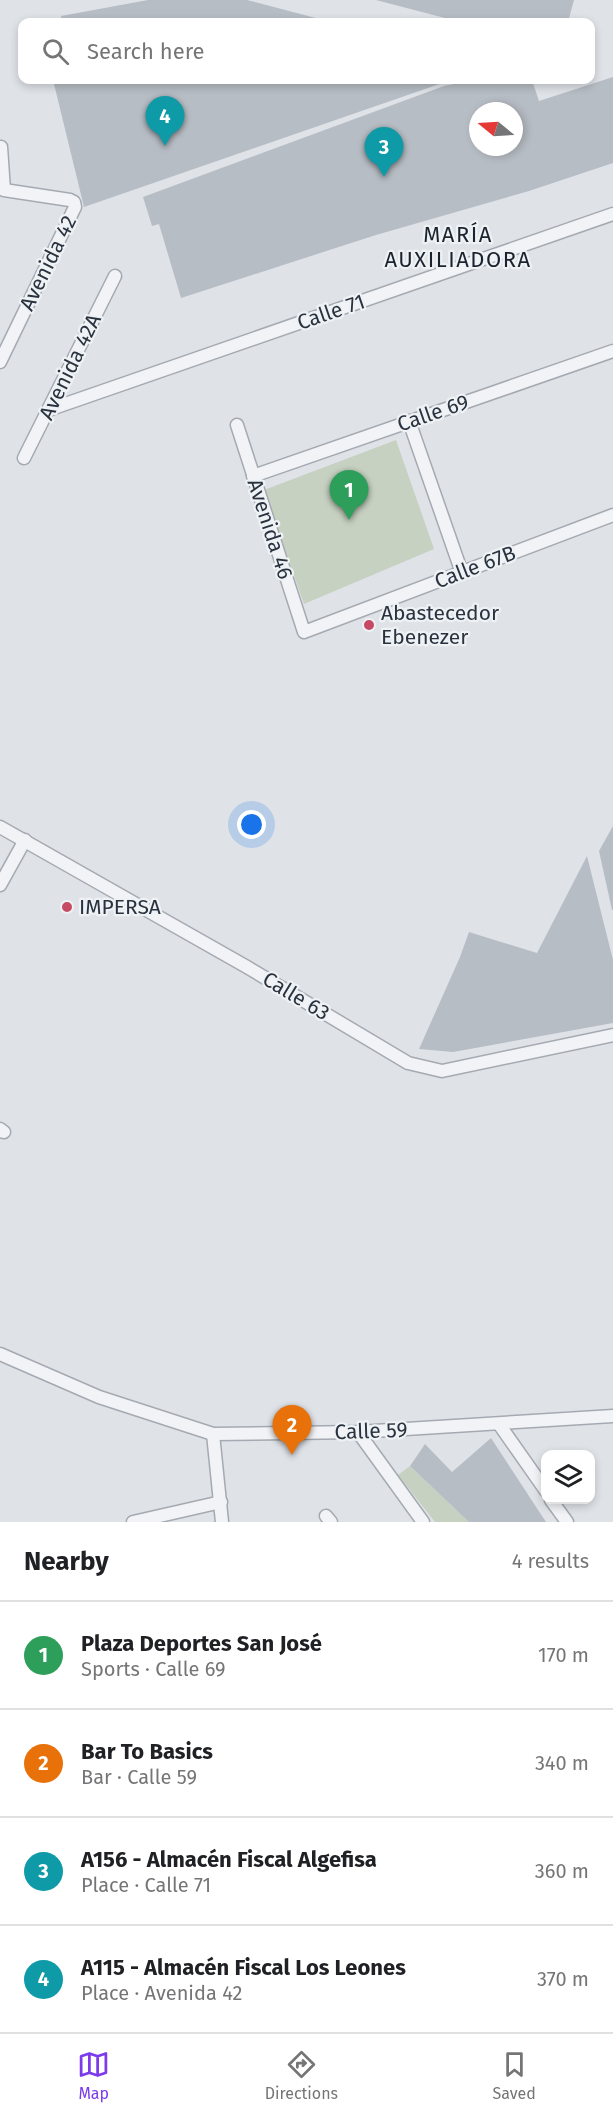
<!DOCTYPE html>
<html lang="en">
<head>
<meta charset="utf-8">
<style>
	body { margin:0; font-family:"Fira Sans",sans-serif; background:#f6f6f6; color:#202124 }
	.controls { position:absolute; right:18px; bottom:18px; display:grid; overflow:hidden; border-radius:12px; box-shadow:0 3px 9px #0003 }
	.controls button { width:54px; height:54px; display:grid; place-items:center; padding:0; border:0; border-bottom:2px solid #e0e0e0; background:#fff; color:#202124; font:30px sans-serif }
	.compass { position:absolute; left:469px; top:102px; width:54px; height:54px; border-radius:50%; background:#fff; box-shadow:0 3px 9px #0003; rotate:288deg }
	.you { position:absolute; left:252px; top:825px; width:21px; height:21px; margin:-15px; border:4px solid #fff; border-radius:50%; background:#1a73e8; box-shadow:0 0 0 9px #1a73e833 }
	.badge { display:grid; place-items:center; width:39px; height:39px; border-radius:50%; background:#7c3aed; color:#fff; font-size:20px; font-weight:700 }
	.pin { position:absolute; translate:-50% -50px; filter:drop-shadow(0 2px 3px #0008) }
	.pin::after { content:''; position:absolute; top:32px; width:21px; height:18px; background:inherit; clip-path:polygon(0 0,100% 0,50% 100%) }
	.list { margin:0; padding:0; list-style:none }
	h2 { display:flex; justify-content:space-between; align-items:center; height:78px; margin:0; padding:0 24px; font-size:26px }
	h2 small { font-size:20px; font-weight:400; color:#757577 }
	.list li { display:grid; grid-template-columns:39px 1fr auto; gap:18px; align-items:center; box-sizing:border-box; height:108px; padding:0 24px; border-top:2px solid #e0e0e0 }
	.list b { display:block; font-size:22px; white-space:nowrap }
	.list p { margin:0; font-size:20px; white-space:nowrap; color:#757577 }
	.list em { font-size:20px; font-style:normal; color:#757577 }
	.icon { flex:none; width:33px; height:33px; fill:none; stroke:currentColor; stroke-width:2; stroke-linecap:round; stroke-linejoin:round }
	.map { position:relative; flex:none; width:613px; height:1522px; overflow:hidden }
	.search { position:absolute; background:#fff; box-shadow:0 3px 9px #0003; left:18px; right:18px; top:18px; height:66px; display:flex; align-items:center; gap:15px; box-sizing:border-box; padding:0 21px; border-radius:12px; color:#757577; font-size:22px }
	.sheet { height:510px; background:#fff }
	nav { display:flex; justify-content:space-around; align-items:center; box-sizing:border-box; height:84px; border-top:2px solid #e0e0e0; background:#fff; font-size:16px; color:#757577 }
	nav a { display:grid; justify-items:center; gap:3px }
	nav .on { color:#7c3aed }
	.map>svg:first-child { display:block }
	.green { fill:#c6d1c1 }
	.building { fill:#b7bdc4; fill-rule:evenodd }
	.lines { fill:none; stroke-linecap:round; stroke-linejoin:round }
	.minor-casing { stroke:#a5aab2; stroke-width:15 }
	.minor { stroke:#f2f3f6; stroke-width:12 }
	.poi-dot { fill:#c74a65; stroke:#eef2f5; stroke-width:2 }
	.labels { text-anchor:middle; stroke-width:4.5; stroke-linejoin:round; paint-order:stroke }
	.street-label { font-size:21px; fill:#29323e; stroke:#eef2f5 }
	.poi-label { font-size:21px; fill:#29323e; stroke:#eef2f5; text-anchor:start }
	.neighbourhood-label { font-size:22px; letter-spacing:1.5px; fill:#1b232f; stroke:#eef2f5 }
</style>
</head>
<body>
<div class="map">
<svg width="613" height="1522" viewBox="0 0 613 1522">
	<rect width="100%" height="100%" fill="#dfe3e8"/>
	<g class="green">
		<path d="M396,440L434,549L304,604L264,490Z"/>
		<path d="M410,1466L469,1522H435L398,1475Z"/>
	</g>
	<g class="building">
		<path d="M148,0H247L331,22H62L61,16Z"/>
		<path d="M376,0H574L568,22H460Z"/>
		<path d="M613,77V163L529,191L376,235L181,298L159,224L152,226L143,197L444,86L474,80H532L539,101ZM478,111H514V147H478Z"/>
		<path d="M61,80H451L84,207L54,84Z"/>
		<path d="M613,826V910H612L599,851Z"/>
		<path d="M587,856L613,960V1023L453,1052L419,1049L460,957L469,932L537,953Z"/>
		<path d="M491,1438L546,1522H469L410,1466L425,1444L452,1472Z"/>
	</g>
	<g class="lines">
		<defs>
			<g id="minor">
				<path d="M0,362L75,207L74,202L70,200L4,190L1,147"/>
				<path d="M48,410L613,214"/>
				<path d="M409,421L462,573"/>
				<path d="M237,425L304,632L613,515"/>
				<path d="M24,458L115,276"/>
				<path d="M253,476L613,351"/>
				<path d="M0,827L247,967L408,1063L442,1071L613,1035"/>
				<path d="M0,885L25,840"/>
				<path d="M0,1129L4,1132L0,1131"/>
				<path d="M0,1354L99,1397L213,1434L358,1432L613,1416"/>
				<path d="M499,1424L546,1491"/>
				<path d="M358,1432L423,1522"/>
				<path d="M213,1434L222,1522"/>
				<path d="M551,1500L567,1522"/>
				<path d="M326,1516L331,1522"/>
				<path d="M133,1522L221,1502"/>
			</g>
		</defs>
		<use href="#minor" class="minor-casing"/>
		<use href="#minor" class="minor"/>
	</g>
	<g class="poi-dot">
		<circle cx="369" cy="625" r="6"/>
		<circle cx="67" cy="907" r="6"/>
	</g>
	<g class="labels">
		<g class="street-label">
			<text transform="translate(48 263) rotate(-64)" y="7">Avenida 42</text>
			<text transform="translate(331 312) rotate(-19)" y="7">Calle 71</text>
			<text transform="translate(70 367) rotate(-64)" y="7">Avenida 42A</text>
			<text transform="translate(433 413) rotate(-19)" y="7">Calle 69</text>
			<text transform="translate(270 529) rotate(72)" y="7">Avenida 46</text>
			<text transform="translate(475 567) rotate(-21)" y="7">Calle 67B</text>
			<text transform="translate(296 996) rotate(31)" y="7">Calle 63</text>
			<text transform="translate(371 1431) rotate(-2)" y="7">Calle 59</text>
		</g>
		<g class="poi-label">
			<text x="381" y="620">Abastecedor<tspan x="381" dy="24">Ebenezer</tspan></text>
			<text x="79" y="914">IMPERSA</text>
		</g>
		<g class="neighbourhood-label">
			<text x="458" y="242">MARÍA<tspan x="458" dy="25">AUXILIADORA</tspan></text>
		</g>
	</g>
</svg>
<div class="controls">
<button><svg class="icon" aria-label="layers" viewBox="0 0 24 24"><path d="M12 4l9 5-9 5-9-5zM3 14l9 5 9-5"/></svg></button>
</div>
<svg class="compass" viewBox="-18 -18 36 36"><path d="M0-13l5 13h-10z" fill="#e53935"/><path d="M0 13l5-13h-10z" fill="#757577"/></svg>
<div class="you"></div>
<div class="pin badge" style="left:349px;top:520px;background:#2e9e5b">1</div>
<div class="pin badge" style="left:292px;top:1455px;background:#e8710a">2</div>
<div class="pin badge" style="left:384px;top:177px;background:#0f9aa8">3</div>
<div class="pin badge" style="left:165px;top:146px;background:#0f9aa8">4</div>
<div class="search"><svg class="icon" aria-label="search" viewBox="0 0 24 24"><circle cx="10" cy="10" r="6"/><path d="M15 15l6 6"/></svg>Search here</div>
</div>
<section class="sheet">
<h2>Nearby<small>4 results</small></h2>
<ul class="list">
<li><span class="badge" style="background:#2e9e5b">1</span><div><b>Plaza Deportes San José</b><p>Sports · Calle 69</p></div><em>170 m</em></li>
<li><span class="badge" style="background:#e8710a">2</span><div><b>Bar To Basics</b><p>Bar · Calle 59</p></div><em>340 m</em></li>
<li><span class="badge" style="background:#0f9aa8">3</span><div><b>A156 - Almacén Fiscal Algefisa</b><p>Place · Calle 71</p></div><em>360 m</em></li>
<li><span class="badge" style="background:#0f9aa8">4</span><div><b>A115 - Almacén Fiscal Los Leones</b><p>Place · Avenida 42</p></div><em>370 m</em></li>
</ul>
</section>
<nav>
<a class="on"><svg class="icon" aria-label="map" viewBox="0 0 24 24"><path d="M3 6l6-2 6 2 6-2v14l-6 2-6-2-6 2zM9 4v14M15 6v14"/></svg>Map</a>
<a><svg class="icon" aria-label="directions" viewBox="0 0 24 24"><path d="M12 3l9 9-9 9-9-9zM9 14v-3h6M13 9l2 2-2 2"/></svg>Directions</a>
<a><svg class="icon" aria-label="saved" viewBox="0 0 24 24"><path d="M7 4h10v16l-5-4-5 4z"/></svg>Saved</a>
</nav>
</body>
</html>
